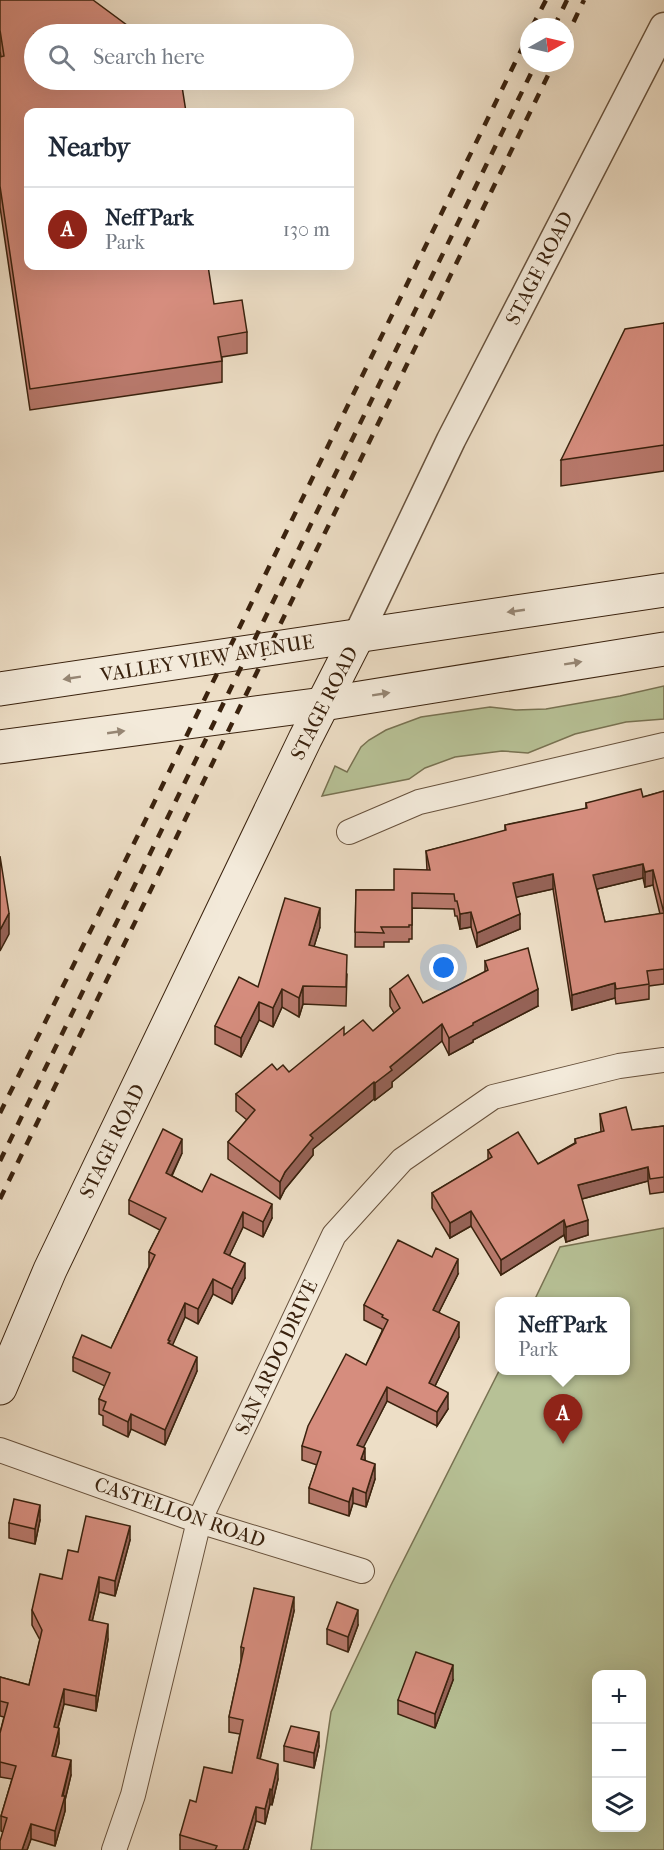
<!DOCTYPE html>
<html lang="en">
<head>
<meta charset="utf-8">
<style>
	body { margin:0; font-family:"IM FELL French Canon",serif; background:#f2f2f3; color:#1f2937 }
	.controls { position:absolute; right:18px; bottom:18px; display:grid; overflow:hidden; border-radius:12px; box-shadow:0 6px 24px #0002 }
	.controls button { width:54px; height:54px; display:grid; place-items:center; padding:0; border:0; border-bottom:2px solid #e0e1e3; background:#fff; color:#1f2937; font:30px sans-serif }
	.compass { position:absolute; left:520px; top:18px; width:54px; height:54px; border-radius:50%; background:#fff; box-shadow:0 6px 24px #0002; rotate:82deg }
	.you { position:absolute; left:444px; top:968px; width:21px; height:21px; margin:-15px; border:4px solid #fff; border-radius:50%; background:#1a73e8; box-shadow:0 0 0 9px #1a73e833 }
	.badge { display:grid; place-items:center; width:39px; height:39px; border-radius:50%; background:#8f2418; color:#fff; font-size:20px; font-weight:700 }
	.pin { position:absolute; translate:-50% -50px; filter:drop-shadow(0 2px 3px #0008) }
	.pin::after { content:''; position:absolute; top:32px; width:21px; height:18px; background:inherit; clip-path:polygon(0 0,100% 0,50% 100%) }
	.popup { position:absolute; left:495px; top:1297px; width:135px; height:78px; box-sizing:border-box; display:grid; place-content:center; border-radius:12px; background:#fff; filter:drop-shadow(0 2px 4px #0005); font-size:20px; white-space:nowrap; color:#747a83 }
	.popup b { font-size:22px; color:#1f2937 }
	.popup::after { content:''; position:absolute; left:50%; top:100%; margin-left:-12px; border:12px solid transparent; border-top-color:#fff }
	.list { margin:0; padding:0; list-style:none }
	h2 { display:flex; justify-content:space-between; align-items:center; height:78px; margin:0; padding:0 24px; font-size:26px }
	h2 small { font-size:20px; font-weight:400; color:#747a83 }
	.list li { display:grid; grid-template-columns:39px 1fr auto; gap:18px; align-items:center; box-sizing:border-box; height:84px; padding:0 24px; border-top:2px solid #e0e1e3 }
	.list b { display:block; font-size:22px; white-space:nowrap }
	.list p { margin:0; font-size:20px; white-space:nowrap; color:#747a83 }
	.list em { font-size:20px; font-style:normal; color:#747a83 }
	.icon { flex:none; width:33px; height:33px; fill:none; stroke:currentColor; stroke-width:2; stroke-linecap:round; stroke-linejoin:round }
	.map { position:relative; flex:none; width:664px; height:1850px; overflow:hidden }
	.search { position:absolute; background:#fff; box-shadow:0 6px 24px #0002; left:24px; top:24px; width:330px; height:66px; display:flex; align-items:center; gap:15px; box-sizing:border-box; padding:0 21px; border-radius:33px; color:#747a83; font-size:22px }
	.panel { position:absolute; background:#fff; box-shadow:0 6px 24px #0002; left:24px; top:108px; width:330px; height:162px; border-radius:12px }
	.map>svg:first-child { display:block }
	.green { fill:#b7c196; stroke:#787252; stroke-width:1.5; fill-rule:evenodd }
	.lines { fill:none; stroke-linecap:round; stroke-linejoin:round }
	.minor-casing { stroke:#67513c; stroke-width:26 }
	.tertiary-casing { stroke:#67513c; stroke-width:31 }
	.secondary-casing { stroke:#3a220e; stroke-width:35 }
	.minor { stroke:#f3eada; stroke-width:24 }
	.tertiary { stroke:#f3eada; stroke-width:28 }
	.secondary { stroke:#f3eada; stroke-width:33 }
	.rail { stroke:#3a220e; stroke-width:4.5; stroke-dasharray:10 10; stroke-linecap:butt }
	.wall { fill:#b8796c; stroke:#3a220e; stroke-width:1.5; fill-rule:evenodd }
	.shaded-wall { fill:#966358; stroke:#3a220e; stroke-width:1.5 }
	.building { fill:#d68d7e; stroke:#3a220e; stroke-width:1.5; fill-rule:evenodd }
	.oneway { fill:#968674 }
	.labels { text-anchor:middle; stroke-width:5; stroke-linejoin:round; paint-order:stroke }
	.street-label { font-size:20px; fill:#3a220e; stroke:#f3eada }
</style>
</head>
<body>
<div class="map">
<svg width="664" height="1850" viewBox="0 0 664 1850">
	<rect width="100%" height="100%" fill="#eddec6"/>
	<filter id="stains"><feTurbulence type="fractalNoise" baseFrequency=".00333" numOctaves="4"/><feColorMatrix values="0 0 0 0 .2 0 0 0 0 .09 0 0 0 0 .02 0 0 0 .5 -.17"/></filter>
	<radialGradient id="worn" r=".72"><stop offset=".6" stop-color="#630" stop-opacity="0"/><stop offset="1" stop-color="#630" stop-opacity=".3"/></radialGradient>
	<g class="green">
		<path d="M664,686V719L626,722L575,734L528,753L502,751L455,757L425,768L409,779L322,796L335,766L347,772L361,747L369,740L386,730L421,717L490,707L516,710L546,709L620,696Z"/>
		<path d="M664,1228V1850H311L331,1712L391,1585L500,1369L626,1370V1302L534,1301L560,1247ZM596,1674H642V1828H596Z"/>
	</g>
	<g class="lines">
		<defs>
			<g id="minor">
				<path d="M349,832L419,802L664,745"/>
				<path d="M0,1450L199,1521L362,1571"/>
				<path d="M114,1850L133,1795L199,1521L334,1235L402,1160L493,1097L619,1066L664,1060"/>
			</g>
			<path id="tertiary" d="M358,635L451,440L664,27"/>
			<g id="secondary">
				<path d="M0,689L664,590"/>
				<path d="M0,747L323,704L664,649"/>
				<path d="M0,1388L50,1270L305,739L358,635"/>
			</g>
		</defs>
		<use href="#minor" class="minor-casing"/>
		<use href="#tertiary" class="tertiary-casing"/>
		<use href="#secondary" class="secondary-casing"/>
		<use href="#minor" class="minor"/>
		<use href="#tertiary" class="tertiary"/>
		<use href="#secondary" class="secondary"/>
		<g class="rail">
			<path d="M532,27L546,0"/>
			<path d="M554,27L567,0"/>
			<path d="M565,40L584,0"/>
			<path d="M0,1113L148,815L529,34"/>
			<path d="M0,1161L536,63"/>
			<path d="M0,1199L554,63"/>
		</g>
	</g>
	<g class="wall">
		<path d="M0,0L214,304L247,332V353L222,357V382L30,410L0,207V57H1L0,51Z"/>
		<path d="M664,323V471L561,486V460Z"/>
		<path d="M664,791V984L649,986V999L616,1004L615,998L572,1010L553,889L516,897L520,929L477,947L471,927L460,929L457,916H455L454,909L412,908V939H409V942H384V947H355L356,890H394L427,870L426,851L505,831V825L586,809V803L643,797ZM643,878L645,887L653,885L660,914L605,922L597,889Z"/>
		<path d="M320,927L314,946L347,974L346,1006L303,1004L299,1017L282,1007L273,1027L259,1020L241,1057L215,1044V1026L258,987Z"/>
		<path d="M485,961L538,1006L473,1040V1042L449,1055L442,1041L392,1082V1087L375,1100L374,1099L313,1149V1155L285,1189L280,1199L228,1159V1142L247,1120L236,1111V1094L277,1070L289,1072L344,1035L373,1031L394,1013L390,1006V989L423,1003L485,972Z"/>
		<path d="M600,1114L632,1130L664,1126V1192L650,1194L648,1181L582,1199L588,1235L566,1242L564,1235L501,1275L471,1226L450,1238L432,1208V1193L488,1160V1150L538,1164L575,1143V1139L601,1132Z"/>
		<path d="M182,1153L172,1176L202,1192L272,1218L263,1237L243,1227L229,1256L245,1278L232,1304L213,1294L198,1324L185,1317L172,1345L197,1371L165,1445L131,1429L128,1437L103,1425V1416L99,1414V1399L105,1386L73,1371V1357L111,1348L149,1267V1252L160,1230L129,1214V1200Z"/>
		<path d="M458,1274L439,1312L459,1337L435,1386L448,1409L437,1426L387,1401L363,1447L365,1460L375,1479L366,1507L353,1503L349,1516L309,1503V1488L317,1465L302,1460V1446L366,1365L382,1331V1329L364,1320V1305Z"/>
		<path d="M40,1520L35,1544L9,1538V1523Z"/>
		<path d="M130,1540L115,1596L99,1592L92,1621L108,1639L96,1711L64,1704L58,1728L59,1743L55,1757L71,1775L65,1800V1811L55,1846L31,1839L27,1850H0L3,1832L1,1831V1816L12,1779L0,1777V1733L4,1717L0,1716V1677L29,1685L40,1640L32,1625V1610L62,1579L78,1552Z"/>
		<path d="M294,1611L260,1759L278,1779L272,1805L270,1804L265,1824L256,1821L248,1850H180V1835L196,1802L232,1773L240,1734L229,1732V1717L241,1662V1647Z"/>
		<path d="M358,1625L348,1652L327,1644V1629Z"/>
		<path d="M453,1680L435,1728L398,1714V1700Z"/>
		<path d="M284,1746H319L314,1768L284,1761Z"/>
	</g>
	<g class="shaded-wall">
		<path d="M643,864V878L593,890V875Z"/>
		<path d="M653,870V885L645,887V872Z"/>
		<path d="M553,874V889L513,898V883Z"/>
		<path d="M320,908V927L309,963V945Z"/>
		<path d="M471,912V927L460,929V914Z"/>
		<path d="M9,913V934L0,951V930Z"/>
		<path d="M520,914V929L477,947V933Z"/>
		<path d="M615,983V998L572,1010V995Z"/>
		<path d="M303,986V1004L299,1017V998Z"/>
		<path d="M282,989V1007L273,1027V1008Z"/>
		<path d="M538,989V1006L473,1040V1042L449,1055V1038L473,1023Z"/>
		<path d="M259,1002V1020L241,1057V1038Z"/>
		<path d="M442,1024V1041L392,1082V1087L375,1100V1083L390,1067Z"/>
		<path d="M374,1082V1099L313,1149V1155L285,1189L280,1199V1182L285,1172L310,1135Z"/>
		<path d="M182,1139V1153L166,1187V1173Z"/>
		<path d="M648,1167V1181L578,1200V1185Z"/>
		<path d="M272,1204V1218L263,1237V1222Z"/>
		<path d="M471,1211V1226L450,1238V1223Z"/>
		<path d="M243,1212V1227L224,1267V1253Z"/>
		<path d="M564,1220V1235L501,1275V1260Z"/>
		<path d="M588,1220V1235L566,1242V1227Z"/>
		<path d="M458,1259V1274L433,1324V1310Z"/>
		<path d="M245,1263V1278L232,1304V1289Z"/>
		<path d="M213,1279V1294L198,1324V1309Z"/>
		<path d="M185,1303V1317L170,1351L168,1340Z"/>
		<path d="M459,1322V1337L429,1398V1383Z"/>
		<path d="M197,1357V1371L165,1445V1430Z"/>
		<path d="M387,1387V1401L357,1460V1445Z"/>
		<path d="M448,1394V1409L437,1426V1412Z"/>
		<path d="M131,1414V1429L128,1437V1422Z"/>
		<path d="M365,1448V1463L361,1459Z"/>
		<path d="M375,1464V1479L366,1507V1493Z"/>
		<path d="M353,1488V1503L349,1516V1502Z"/>
		<path d="M40,1505V1520L35,1544V1529Z"/>
		<path d="M130,1526V1540L115,1596V1581Z"/>
		<path d="M99,1577V1592L89,1635V1620Z"/>
		<path d="M294,1597V1611L257,1772V1758Z"/>
		<path d="M358,1610V1625L348,1652V1637Z"/>
		<path d="M108,1624V1639L96,1711V1696Z"/>
		<path d="M453,1665V1680L435,1728V1714Z"/>
		<path d="M64,1689V1704L54,1742V1727Z"/>
		<path d="M59,1728V1743L52,1771V1756Z"/>
		<path d="M319,1732V1746L314,1768V1753Z"/>
		<path d="M71,1760V1775L65,1800V1811L55,1846V1831Z"/>
		<path d="M278,1764V1779L272,1805V1790Z"/>
		<path d="M270,1789V1804L265,1824V1809Z"/>
		<path d="M256,1807V1821L248,1850H243Z"/>
		<path d="M31,1824V1839L27,1850H22Z"/>
	</g>
	<g class="building">
		<path d="M0,0H93L139,34H34V80H181L186,112H28V266H208L214,304L242,300L247,332L218,337L222,361L30,389L0,186V57L4,56L0,30Z"/>
		<path d="M174,32V34H156Z"/>
		<path d="M664,323V445L561,460L625,329Z"/>
		<path d="M641,789L643,797L664,791V969L647,971L649,984L616,989L615,983L572,995L553,874L513,883L520,914L477,933L471,912L460,914L457,901H455L454,894L412,893V925H409V927H381L384,933L355,932L356,890H394V869L430,870L426,851L506,830L505,825L587,808L586,803ZM643,864L645,872L653,870L664,913L605,922L593,875Z"/>
		<path d="M0,856L9,913L0,930Z"/>
		<path d="M285,898L320,908L309,945L347,955L346,987L303,986L299,998L282,989L273,1008L259,1002L241,1038L215,1026L239,977L258,987Z"/>
		<path d="M528,948L538,989L473,1023V1025L449,1038L442,1024L390,1067L392,1070L375,1083L374,1082L310,1135L313,1138L285,1172L280,1182L228,1142L255,1110L236,1094L272,1064L277,1070L283,1065L289,1072L344,1027V1035L363,1020L373,1031L400,1008L390,989L408,975L423,1003L488,970L485,961Z"/>
		<path d="M626,1107L632,1130L664,1126V1177L650,1179L648,1167L578,1185L588,1220L566,1227L564,1220L501,1260L471,1211L450,1223L432,1193L492,1157L488,1150L518,1132L538,1164L576,1143L575,1139L604,1131L600,1114Z"/>
		<path d="M163,1129L182,1139L166,1173L202,1192L211,1174L272,1204L263,1222L243,1212L224,1253L245,1263L232,1289L213,1279L198,1309L185,1303L168,1340L170,1341L168,1343L197,1357L165,1430L131,1414L128,1422L103,1410L106,1402L99,1399L110,1373L73,1357L82,1335L111,1348L155,1255L149,1252L166,1218L129,1200Z"/>
		<path d="M398,1240L432,1257L436,1248L458,1259L433,1310L459,1322L429,1383L447,1392L448,1394L437,1412L387,1387L357,1445L365,1448L361,1459L375,1464L366,1493L353,1488L349,1502L309,1488L321,1452L302,1446L308,1426L346,1354L366,1365L388,1320L382,1317L383,1315L364,1305Z"/>
		<path d="M14,1499L40,1505L35,1529L9,1523Z"/>
		<path d="M86,1516L130,1526L115,1581L99,1577L89,1620L108,1624L96,1696L64,1689L54,1727L59,1728L52,1756L71,1760L62,1796H65L55,1831L31,1824L22,1850H0V1841L7,1818L1,1816L16,1766L0,1762V1733L8,1703L0,1701V1677L29,1685L42,1630L32,1610L40,1574L62,1579L68,1550L78,1552Z"/>
		<path d="M254,1588L294,1597L257,1758L278,1764L272,1790L270,1789L265,1809L256,1807L243,1850H215L217,1846L180,1835L190,1800L196,1802L204,1767L232,1773L243,1720L229,1717L244,1648L241,1647Z"/>
		<path d="M337,1602L358,1610L348,1637L327,1629Z"/>
		<path d="M416,1652L453,1665L435,1714L398,1700Z"/>
		<path d="M291,1726L319,1732L314,1753L284,1746Z"/>
	</g>
	<defs><path id="oneway-solid" d="M-6-.8H1V-3.2L6.5 0L1 3.2V.8H-6Z" transform="scale(1.5)"/></defs>
	<g class="oneway">
		<use href="#oneway-solid" transform="translate(516 611) rotate(172)"/>
		<use href="#oneway-solid" transform="translate(573 663) rotate(-9)"/>
		<use href="#oneway-solid" transform="translate(72 678) rotate(171)"/>
		<use href="#oneway-solid" transform="translate(381 694) rotate(-9)"/>
		<use href="#oneway-solid" transform="translate(116 732) rotate(-8)"/>
	</g>
	<g class="labels">
		<g class="street-label">
			<text transform="translate(539 268) rotate(-63)" y="7">STAGE ROAD</text>
			<text transform="translate(207 658) rotate(-9)" y="7">VALLEY VIEW AVENUE</text>
			<text transform="translate(324 703) rotate(-63)" y="7">STAGE ROAD</text>
			<text transform="translate(112 1141) rotate(-64)" y="7">STAGE ROAD</text>
			<text transform="translate(276 1357) rotate(-65)" y="7">SAN ARDO DRIVE</text>
			<text transform="translate(180 1512) rotate(19)" y="7">CASTELLON ROAD</text>
		</g>
	</g>
	<rect width="100%" height="100%" filter="url(#stains)"/>
	<rect width="100%" height="100%" fill="url(#worn)"/>
</svg>
<div class="controls">
<button>+</button>
<button>−</button>
<button><svg class="icon" aria-label="layers" viewBox="0 0 24 24"><path d="M12 4l9 5-9 5-9-5zM3 14l9 5 9-5"/></svg></button>
</div>
<svg class="compass" viewBox="-18 -18 36 36"><path d="M0-13l5 13h-10z" fill="#e53935"/><path d="M0 13l5-13h-10z" fill="#747a83"/></svg>
<div class="you"></div>
<div class="pin badge" style="left:563px;top:1444px">A</div>
<div class="popup"><b>Neff Park</b>Park</div>
<div class="search"><svg class="icon" aria-label="search" viewBox="0 0 24 24"><circle cx="10" cy="10" r="6"/><path d="M15 15l6 6"/></svg>Search here</div>
<section class="panel">
<h2>Nearby<small></small></h2>
<ul class="list">
<li><span class="badge">A</span><div><b>Neff Park</b><p>Park</p></div><em>130 m</em></li>
</ul>
</section>
</div>
</body>
</html>
